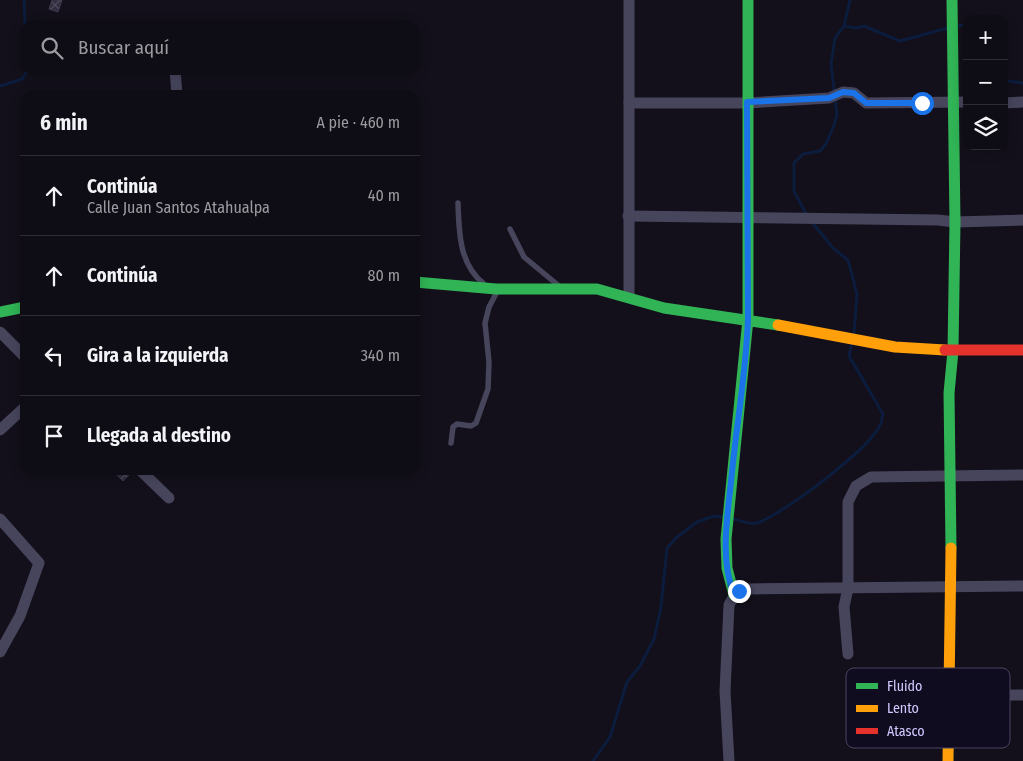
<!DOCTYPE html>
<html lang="es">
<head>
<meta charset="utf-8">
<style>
	body { margin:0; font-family:"Fira Sans Condensed",sans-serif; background:#1c1a22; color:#f1f3f6 }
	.controls { position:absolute; right:15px; top:15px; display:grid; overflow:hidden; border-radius:10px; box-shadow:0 2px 12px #0003 }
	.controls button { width:45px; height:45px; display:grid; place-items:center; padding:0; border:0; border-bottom:1px solid #2e2c34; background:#0e0c14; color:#f1f3f6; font:25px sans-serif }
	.stop { position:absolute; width:15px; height:15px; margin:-11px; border:4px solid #1a73e8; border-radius:50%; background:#fff }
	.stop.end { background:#1a73e8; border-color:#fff; box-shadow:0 1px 5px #0008 }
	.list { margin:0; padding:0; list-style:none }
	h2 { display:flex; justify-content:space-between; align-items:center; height:65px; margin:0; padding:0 20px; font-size:21px }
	h2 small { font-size:16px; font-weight:400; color:#9b9ba0 }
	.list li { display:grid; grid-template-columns:32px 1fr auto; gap:15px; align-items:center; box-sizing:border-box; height:80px; padding:0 20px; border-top:1px solid #2e2c34 }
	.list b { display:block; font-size:19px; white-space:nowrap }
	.list p { margin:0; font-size:16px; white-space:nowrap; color:#9b9ba0 }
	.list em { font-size:16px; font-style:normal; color:#9b9ba0 }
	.icon { flex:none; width:28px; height:28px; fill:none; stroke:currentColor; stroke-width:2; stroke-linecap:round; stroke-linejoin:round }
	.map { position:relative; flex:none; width:1023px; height:761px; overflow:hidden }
	.search { position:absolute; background:#0e0c14; box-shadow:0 2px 12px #0003; left:20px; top:20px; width:400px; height:55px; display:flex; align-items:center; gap:12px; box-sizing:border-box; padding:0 18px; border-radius:15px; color:#9b9ba0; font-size:19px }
	.panel { position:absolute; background:#0e0c14; box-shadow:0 2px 12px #0003; left:20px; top:90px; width:400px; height:385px; border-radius:15px }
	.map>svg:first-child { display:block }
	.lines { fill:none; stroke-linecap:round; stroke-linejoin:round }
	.stream { stroke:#0b1c3d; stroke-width:3 }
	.building { fill:url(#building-cross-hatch); stroke:#3e3a4f }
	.lane { stroke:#46455c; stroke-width:5.5 }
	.street { stroke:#46455c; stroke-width:11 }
	.fast { stroke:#30b455; stroke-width:11 }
	.slow { stroke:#ff9f0a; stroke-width:11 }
	.jam { stroke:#e5322d; stroke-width:11 }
	.route { stroke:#1a73e8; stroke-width:6 }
	.key { fill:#100c1f; stroke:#4a4562; stroke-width:1 }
	.key-label { font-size:14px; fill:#d1caff }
</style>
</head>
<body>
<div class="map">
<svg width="1023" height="761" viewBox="0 0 1023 761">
	<defs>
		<pattern id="building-cross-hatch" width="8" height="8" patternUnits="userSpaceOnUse" patternTransform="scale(1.25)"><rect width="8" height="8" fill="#312d3e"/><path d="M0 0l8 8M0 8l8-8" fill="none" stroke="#4e4a5b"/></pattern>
	</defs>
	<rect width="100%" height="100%" fill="#13101b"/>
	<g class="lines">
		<g class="stream">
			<path d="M24,0L25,25"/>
			<path d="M844,26L856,28L864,26L900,41L948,28"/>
			<path d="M956,26L967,25"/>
			<path d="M1004,48L1007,51L1004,55"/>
			<path d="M1004,75L1008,81L1023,83"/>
			<path d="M0,86L22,79L28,70"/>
			<path d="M807,216L794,191V163L803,154L820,151L826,144L834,125L837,115L831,64L835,38L844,26L850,0"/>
			<path d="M811,221L833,248L848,260L857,294L854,333"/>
			<path d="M731,518C739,520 749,525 757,523C782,515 871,448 880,425C882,422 882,417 883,414L849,356L852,342"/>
			<path d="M593,761L610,737L627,682L640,666L654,639L661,607L667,548L677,537L697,522L714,516L722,517"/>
		</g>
	</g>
	<g class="building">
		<path d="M52,0H62L58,12L49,9Z"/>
		<path d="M112,470H133V471L123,481Z"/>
	</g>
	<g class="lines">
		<g class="lane">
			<path d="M458,203C459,231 459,264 483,283"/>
			<path d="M510,229L524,257L559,286"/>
			<path d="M451,443L453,427L457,424L471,426L476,423L488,389L489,362L485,323L489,307L498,290"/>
		</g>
		<g class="street">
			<path d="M175,70L177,95"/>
			<path d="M629,103H747L829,98L843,92L854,93L866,103L967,102"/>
			<path d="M1004,103L1023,102"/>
			<path d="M628,216L938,220L955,222L1023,220"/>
			<path d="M629,297V0"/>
			<path d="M0,332L25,357"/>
			<path d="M0,430L25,407"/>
			<path d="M140,470L169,498"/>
			<path d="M0,519L39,563L20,616L0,652"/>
			<path d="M848,654L844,607L848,588V502L856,486L871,477L1023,475"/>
			<path d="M895,696L1023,695"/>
			<path d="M729,761L725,691L729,605C734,595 737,592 747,589L1023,586"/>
		</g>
		<g class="fast">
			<path d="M415,282L496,289H597L664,308L778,325"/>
			<path d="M0,312L25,307"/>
			<path d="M951,548L949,393L953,351L955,222L952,0"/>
			<path d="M734,595L727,568L726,539L748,319V0"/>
		</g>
		<g class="slow">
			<path d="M778,325L895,347L945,350"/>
			<path d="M948,761L951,548"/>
		</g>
		<path class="jam" d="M945,350H1023"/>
	</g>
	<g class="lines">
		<path class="route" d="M739,591L734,595C720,559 727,520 731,482C736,428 746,374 748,319L747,102L829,98L843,92L854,93L866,103H922"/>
	</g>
	<rect x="846" y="668" width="164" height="80" rx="8" class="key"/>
	<rect x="856" y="683" width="22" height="6" fill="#30b455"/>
	<rect x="856" y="705" width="22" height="7" fill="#ff9f0a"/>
	<rect x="856" y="728" width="22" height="6" fill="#e5322d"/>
	<g class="key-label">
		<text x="887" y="691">Fluido</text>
		<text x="887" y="713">Lento</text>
		<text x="887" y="736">Atasco</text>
	</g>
</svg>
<div class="controls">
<button>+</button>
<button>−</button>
<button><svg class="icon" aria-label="layers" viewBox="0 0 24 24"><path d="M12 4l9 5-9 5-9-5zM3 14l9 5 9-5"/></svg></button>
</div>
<div class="stop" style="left:922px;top:103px"></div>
<div class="stop end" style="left:739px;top:591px"></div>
<div class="search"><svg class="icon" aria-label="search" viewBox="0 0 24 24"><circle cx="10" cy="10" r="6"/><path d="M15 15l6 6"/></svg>Buscar aquí</div>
<section class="panel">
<h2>6 min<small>A pie · 460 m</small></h2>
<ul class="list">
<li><svg class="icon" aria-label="ahead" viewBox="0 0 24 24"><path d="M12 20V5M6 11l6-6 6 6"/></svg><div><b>Continúa</b><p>Calle Juan Santos Atahualpa</p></div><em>40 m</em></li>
<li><svg class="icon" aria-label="ahead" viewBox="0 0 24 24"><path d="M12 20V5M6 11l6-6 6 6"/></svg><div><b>Continúa</b></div><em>80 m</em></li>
<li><svg class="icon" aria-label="left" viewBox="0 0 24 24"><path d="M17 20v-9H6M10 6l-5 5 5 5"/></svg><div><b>Gira a la izquierda</b></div><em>340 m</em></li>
<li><svg class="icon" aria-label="arrive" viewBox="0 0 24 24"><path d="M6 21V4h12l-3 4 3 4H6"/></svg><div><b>Llegada al destino</b></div></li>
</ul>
</section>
</div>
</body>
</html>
